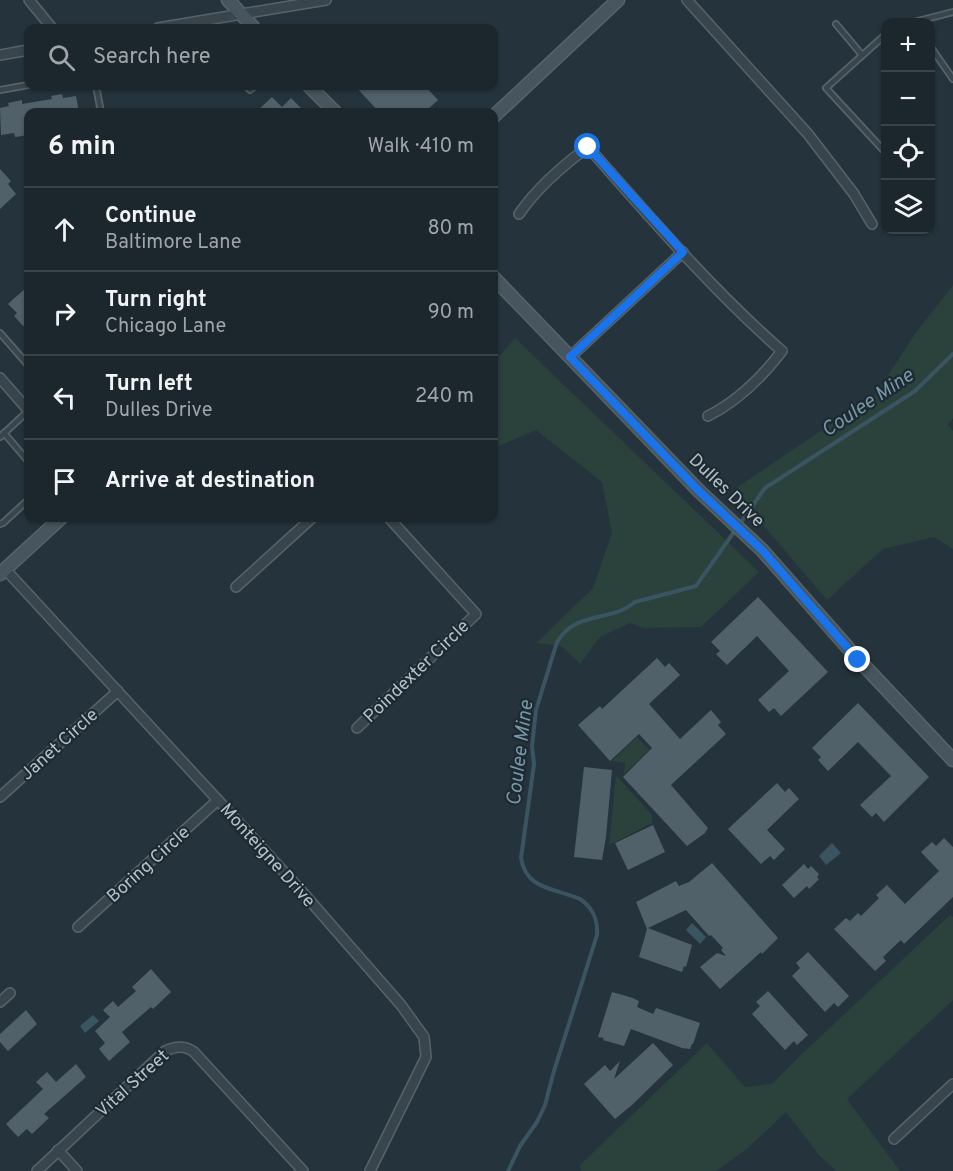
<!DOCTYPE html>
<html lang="en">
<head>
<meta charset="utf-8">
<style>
	body { margin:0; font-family:Overpass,sans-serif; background:#293339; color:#f1f3f6 }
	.controls { position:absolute; right:18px; top:18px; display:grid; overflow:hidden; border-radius:12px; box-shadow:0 2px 4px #0004 }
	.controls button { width:54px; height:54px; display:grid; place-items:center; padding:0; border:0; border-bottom:2px solid #3a4449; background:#1c272d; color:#f1f3f6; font:30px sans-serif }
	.stop { position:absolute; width:18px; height:18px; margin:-14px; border:4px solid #1a73e8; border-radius:50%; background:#fff }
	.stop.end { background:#1a73e8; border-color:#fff; box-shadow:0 2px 6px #0008 }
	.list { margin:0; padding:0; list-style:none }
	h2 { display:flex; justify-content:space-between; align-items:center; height:78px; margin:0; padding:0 24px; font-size:26px }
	h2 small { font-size:20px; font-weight:400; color:#a0a5aa }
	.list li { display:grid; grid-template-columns:39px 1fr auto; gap:18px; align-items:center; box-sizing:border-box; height:84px; padding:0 24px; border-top:2px solid #3a4449 }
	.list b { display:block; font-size:22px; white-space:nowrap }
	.list p { margin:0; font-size:20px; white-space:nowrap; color:#a0a5aa }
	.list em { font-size:20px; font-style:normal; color:#a0a5aa }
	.icon { flex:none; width:33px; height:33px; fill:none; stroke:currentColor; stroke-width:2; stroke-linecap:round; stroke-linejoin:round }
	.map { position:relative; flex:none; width:953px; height:1171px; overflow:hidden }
	.search { position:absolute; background:#1c272d; box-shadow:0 2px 4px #0004; left:24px; top:24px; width:474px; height:66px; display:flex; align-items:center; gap:15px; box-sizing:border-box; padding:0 21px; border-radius:12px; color:#a0a5aa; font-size:22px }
	.panel { position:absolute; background:#1c272d; box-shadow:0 2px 4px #0004; left:24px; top:108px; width:474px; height:414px; border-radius:12px }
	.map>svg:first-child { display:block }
	.green { fill:#2a413c }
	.water { fill:#3a5462 }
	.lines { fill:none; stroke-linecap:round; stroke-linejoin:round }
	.stream { stroke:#3a5462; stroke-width:4 }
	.building { fill:#516169 }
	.lane-casing { stroke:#57636a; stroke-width:8 }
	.street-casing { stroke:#57636a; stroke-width:12 }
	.secondary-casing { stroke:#57636a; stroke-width:15 }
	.lane { stroke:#39454c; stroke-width:4.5 }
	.street { stroke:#39454c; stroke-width:9 }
	.secondary { stroke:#47565e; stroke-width:12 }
	.route { stroke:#1a73e8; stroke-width:8 }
	.labels { text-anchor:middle; stroke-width:4.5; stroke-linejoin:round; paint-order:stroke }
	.street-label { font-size:18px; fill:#b5c0c7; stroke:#1e2a31 }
	.water-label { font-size:20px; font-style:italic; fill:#7798a9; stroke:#1e2a31 }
</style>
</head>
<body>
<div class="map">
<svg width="953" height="1171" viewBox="0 0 953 1171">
	<rect width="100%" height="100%" fill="#25343c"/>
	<g class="green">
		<path d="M953,285V418L948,425L953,431V549L934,537L883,549L827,600L733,490L876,394L917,331Z"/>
		<path d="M515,338L759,572L701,627L644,628L630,623L600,637L580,664L561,646L536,643L593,588L612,533L602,482L536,430L494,448V362Z"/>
		<path d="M637,737L649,750L624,774L625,763L612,761Z"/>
		<path d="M616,775L652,815V823L609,845Z"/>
		<path d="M950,915L953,917V1000L847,1099L900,1171H836L819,1155L786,1112L747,1149L716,1171H581L580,1165L707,1043L745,1087L772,1084L804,1052Z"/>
	</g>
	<g class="water">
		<path d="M832,843L841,853L826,865L819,856Z"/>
		<path d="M692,923L706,937L700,944L686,930Z"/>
		<path d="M93,1015L99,1021L85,1033L80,1026Z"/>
	</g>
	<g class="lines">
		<path class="stream" d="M508,1171L520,1146L537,1122L545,1105L554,1071L597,935C598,919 593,908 580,899C555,888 526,890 521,858L534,764L532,746L536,710L557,642C576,610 610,623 635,602L696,586L765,488L915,391L953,354"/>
	</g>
	<g class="building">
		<path d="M355,86H425L438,100L425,112H379Z"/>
		<path d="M62,94L63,98L76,96L79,112H28V135L15,137L14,133L1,135L0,108L9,106L8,103L22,100V104L52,99L51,96Z"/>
		<path d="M272,97L282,107L291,98L305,112H256Z"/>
		<path d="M0,169L11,181L8,184L16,194L0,209Z"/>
		<path d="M28,286V321L23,326L14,316L17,313L8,304Z"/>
		<path d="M758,597L828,672L781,716L774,708L769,712L758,700L789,671L757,636L727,665L716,654L720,651L711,642Z"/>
		<path d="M657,658L665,667L669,663L680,675L649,704L680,739L711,710L721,722L718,725L726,734L671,785L708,828L705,833L687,846L623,777L652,748L639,734L610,761L578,725L600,706L602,709Z"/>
		<path d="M858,703L929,777L884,822L876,813L872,817L860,805L891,776L858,742L828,771L818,760L821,757L812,748Z"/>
		<path d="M584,767L612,770L606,837L602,860L574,857Z"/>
		<path d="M777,783L785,792L789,788L799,799L767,830L785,849L774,860L770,856L761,864L728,829Z"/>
		<path d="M653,825L665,852L628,870L615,843Z"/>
		<path d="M944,838L953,847V897L904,944L901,940L883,957L886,961L875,971L834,929L846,918L850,921L858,913L861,916L879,898L876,895L887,885L905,904L939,871L921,852L932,842L936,846Z"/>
		<path d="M712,863L778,938L762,954L761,952L720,989L700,967L717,953L726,956L721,950L723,948L711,935L709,936L686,910L648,928L692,945L686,967L684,966L682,972L639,957L647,929L636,902L676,881L679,886L689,882Z"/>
		<path d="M804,864L808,869L811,866L819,874L817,877L819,879L809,889L807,886L794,898L782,885Z"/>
		<path d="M808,952L849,996L838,1007L834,1003L825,1012L792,976L800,968L796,963Z"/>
		<path d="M151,969L171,992L153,1009L151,1007L122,1032L130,1042L109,1061L99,1049L105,1043L95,1031L110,1017L103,1010L113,1001L118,1007L136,991L132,987Z"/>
		<path d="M768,991L808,1035L797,1045L794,1041L785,1050L752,1014L760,1006L756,1002Z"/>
		<path d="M612,992L633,998L639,1001L637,1007L653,1014L656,1008L700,1023L693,1044H692L690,1049L682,1048L631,1029L624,1046L603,1040L604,1038L598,1037Z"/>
		<path d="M26,1010L37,1024L8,1051L0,1042V1034Z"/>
		<path d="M653,1043L673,1065L632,1105L615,1119L584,1084L605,1065L610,1071L620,1061L614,1079Z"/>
		<path d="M76,1064L86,1077L44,1114L49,1118L32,1134L27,1129L18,1137L6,1124L43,1089L36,1082L47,1072L56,1082Z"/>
	</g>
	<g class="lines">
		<defs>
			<g id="lane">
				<path d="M914,22L953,12"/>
				<path d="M836,24L862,55"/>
				<path d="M886,34L826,88L886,153"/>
				<path d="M930,46L953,79"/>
				<path d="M96,86L101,112"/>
				<path d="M246,86L250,90L255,86"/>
				<path d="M0,90L28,85"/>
				<path d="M0,333L28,365"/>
				<path d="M4,433L28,461"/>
				<path d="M0,437L28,411"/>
				<path d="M0,524L3,523L28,500"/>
			</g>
			<g id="street">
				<path d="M29,0L52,28"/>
				<path d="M687,0L808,134L854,194L872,224"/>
				<path d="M158,28L326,0"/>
				<path d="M0,55L28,50"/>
				<path d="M519,214C537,188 562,166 588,147C649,216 712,290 782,351C762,377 738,401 708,416"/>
				<path d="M570,357L683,252"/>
				<path d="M0,378L28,410"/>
				<path d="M5,569L298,887L401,1005L424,1037L426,1057L370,1171"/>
				<path d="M236,587L312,518"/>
				<path d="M357,728L476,614L389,518"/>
				<path d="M0,797L118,691"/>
				<path d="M78,927L218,800"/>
				<path d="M0,1002L10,993"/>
				<path d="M894,1139L953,1084"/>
				<path d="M58,1150L77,1171"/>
				<path d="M37,1171L165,1051C176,1046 185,1045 194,1052L303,1171"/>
			</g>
			<g id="secondary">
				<path d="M228,0L254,28"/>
				<path d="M309,86L335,112"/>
				<path d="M494,116L618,0"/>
				<path d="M494,278L699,491L762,550L856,657L953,760"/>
				<path d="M0,574L61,518"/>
			</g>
		</defs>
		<use href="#lane" class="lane-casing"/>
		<use href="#street" class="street-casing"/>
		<use href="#secondary" class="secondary-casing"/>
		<use href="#lane" class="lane"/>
		<use href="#street" class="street"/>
		<use href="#secondary" class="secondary"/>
	</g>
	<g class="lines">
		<path class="route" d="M588,147L683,252L570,357L699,491L762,550L858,660"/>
	</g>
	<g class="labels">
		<g class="street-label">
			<text transform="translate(727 490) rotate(44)" y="6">Dulles Drive</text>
			<text transform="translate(416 671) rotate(-44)" y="6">Poindexter Circle</text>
			<text transform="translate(59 744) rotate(-42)" y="6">Janet Circle</text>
			<text transform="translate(268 855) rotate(48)" y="6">Monteigne Drive</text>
			<text transform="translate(148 864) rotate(-42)" y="6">Boring Circle</text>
			<text transform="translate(132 1083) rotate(-42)" y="6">Vital Street</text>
		</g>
		<g class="water-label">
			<text transform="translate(867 402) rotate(-34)" y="7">Coulee Mine</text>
			<text transform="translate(519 753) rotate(-83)" y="7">Coulee Mine</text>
		</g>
	</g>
</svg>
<div class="controls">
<button>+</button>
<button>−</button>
<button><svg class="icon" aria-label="locate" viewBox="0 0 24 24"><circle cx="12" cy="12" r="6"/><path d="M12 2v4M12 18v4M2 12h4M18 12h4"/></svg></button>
<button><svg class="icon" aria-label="layers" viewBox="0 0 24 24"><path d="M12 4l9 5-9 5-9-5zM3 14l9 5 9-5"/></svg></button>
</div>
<div class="stop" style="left:588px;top:147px"></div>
<div class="stop end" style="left:858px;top:660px"></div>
<div class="search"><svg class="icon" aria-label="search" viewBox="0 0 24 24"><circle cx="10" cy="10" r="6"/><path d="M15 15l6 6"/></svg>Search here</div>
<section class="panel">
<h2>6 min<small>Walk · 410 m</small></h2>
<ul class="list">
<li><svg class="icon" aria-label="ahead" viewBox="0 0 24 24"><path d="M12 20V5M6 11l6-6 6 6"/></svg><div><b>Continue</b><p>Baltimore Lane</p></div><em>80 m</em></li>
<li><svg class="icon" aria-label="right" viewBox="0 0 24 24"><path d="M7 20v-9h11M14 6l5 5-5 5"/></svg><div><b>Turn right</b><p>Chicago Lane</p></div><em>90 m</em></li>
<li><svg class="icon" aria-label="left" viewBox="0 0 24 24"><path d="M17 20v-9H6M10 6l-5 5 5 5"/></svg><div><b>Turn left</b><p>Dulles Drive</p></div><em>240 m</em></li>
<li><svg class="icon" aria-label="arrive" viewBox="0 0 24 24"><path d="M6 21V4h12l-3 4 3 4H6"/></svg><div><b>Arrive at destination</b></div></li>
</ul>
</section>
</div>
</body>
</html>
